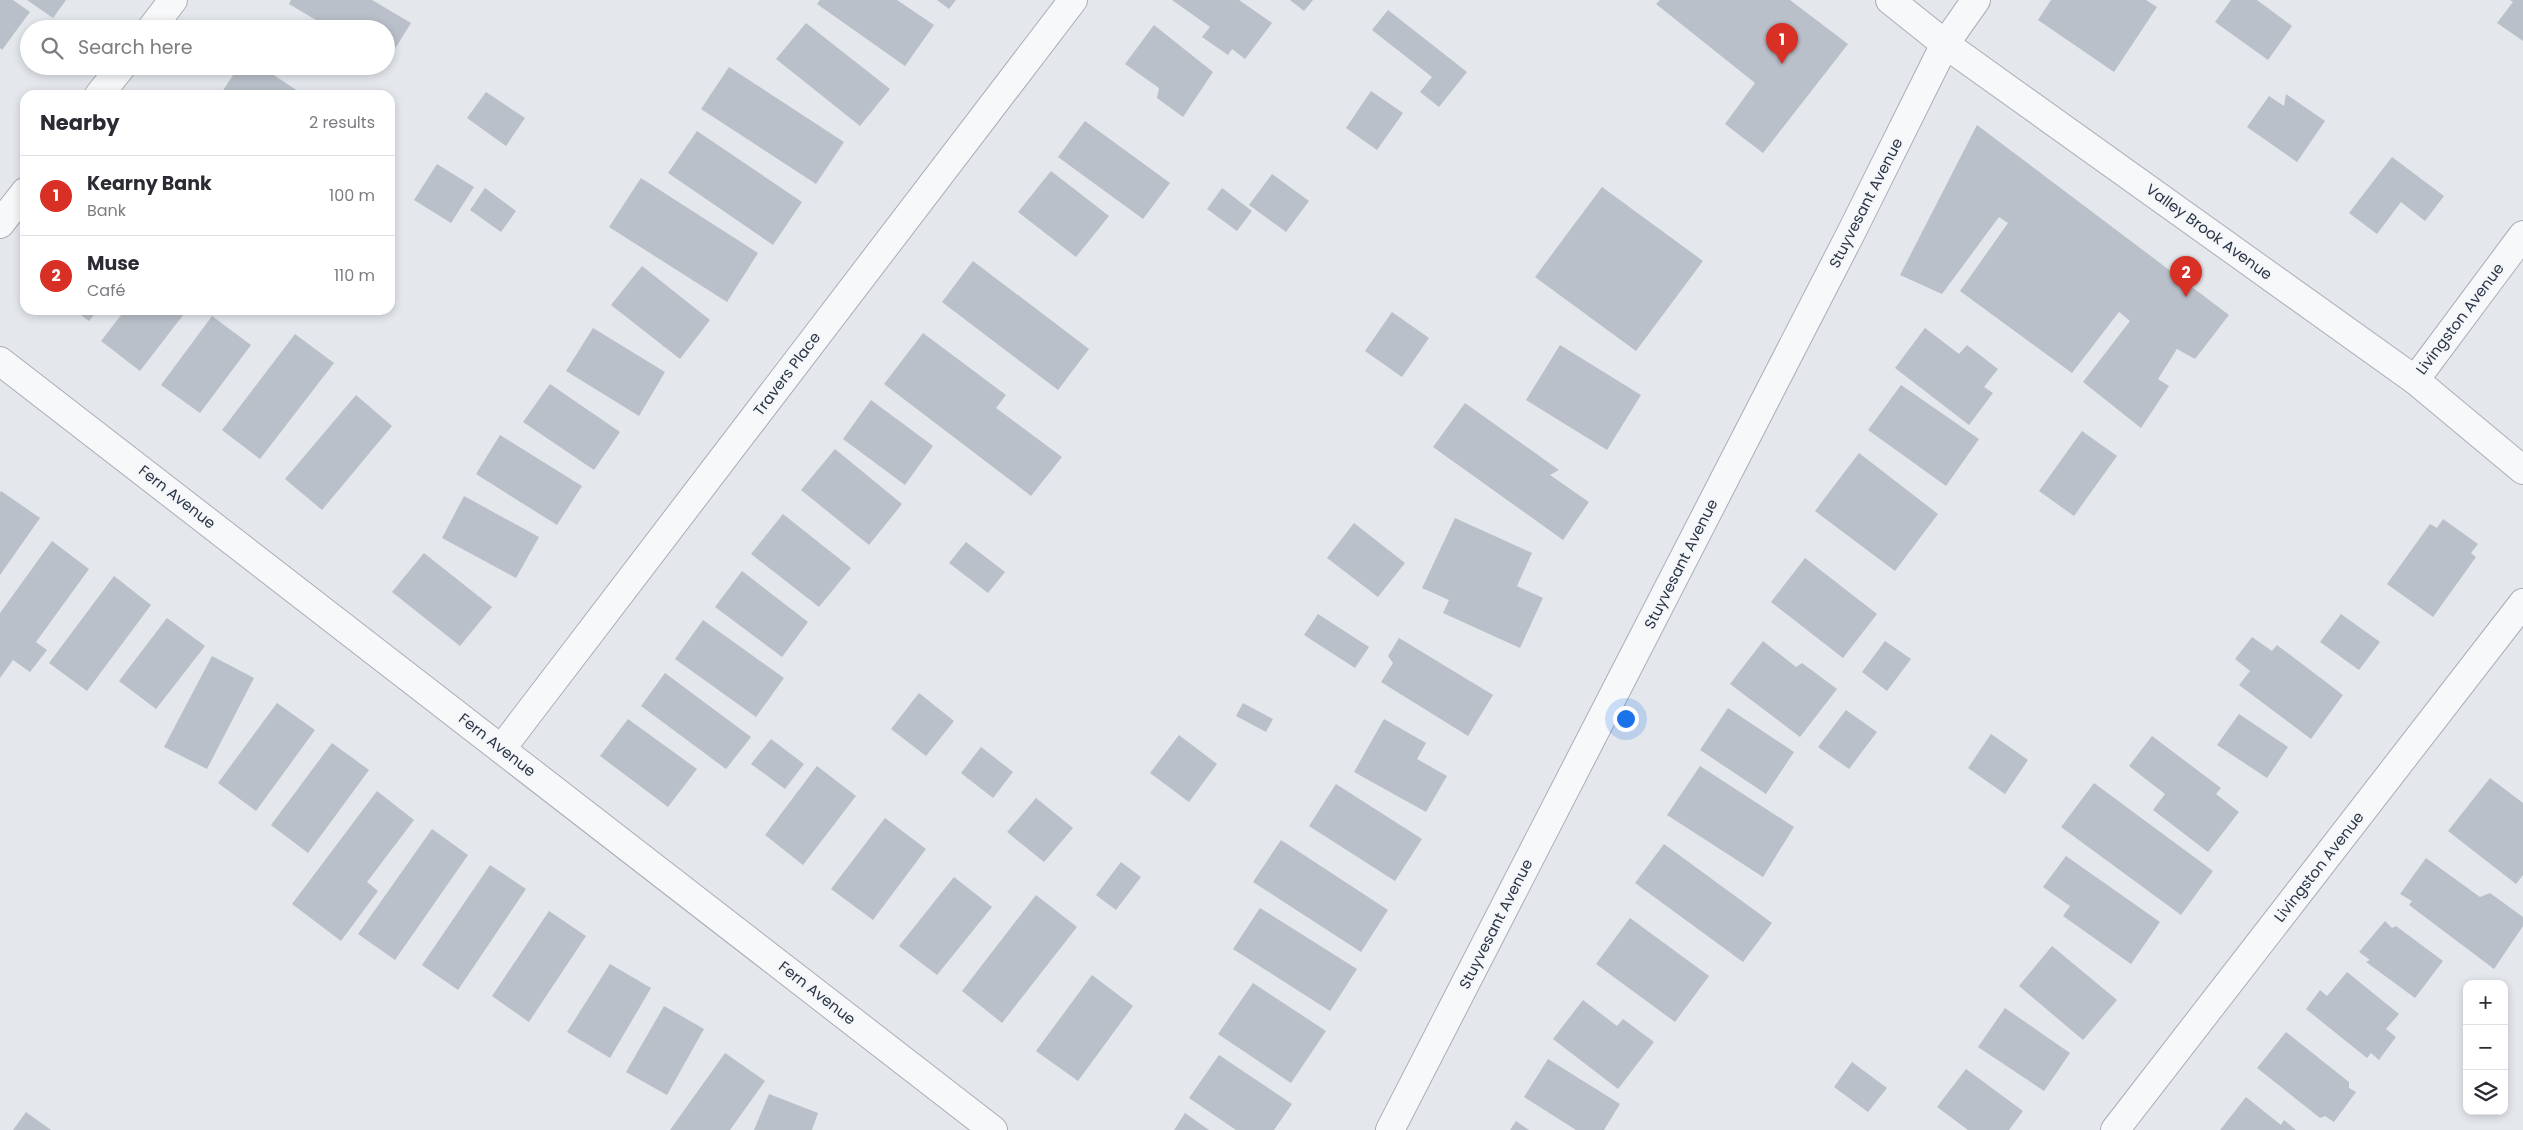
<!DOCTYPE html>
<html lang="en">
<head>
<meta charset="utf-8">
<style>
	body { margin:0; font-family:Poppins,sans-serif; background:#f7f7f7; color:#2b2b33 }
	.controls { position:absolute; right:15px; bottom:15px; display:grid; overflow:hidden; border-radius:10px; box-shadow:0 2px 8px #0003 }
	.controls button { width:45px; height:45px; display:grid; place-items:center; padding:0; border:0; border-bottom:1px solid #e1e1e2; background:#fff; color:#2b2b33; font:25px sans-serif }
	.you { position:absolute; left:1625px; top:718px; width:18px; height:18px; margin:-12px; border:4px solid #fff; border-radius:50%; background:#1a73e8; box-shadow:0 0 0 8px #1a73e833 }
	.badge { display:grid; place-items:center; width:32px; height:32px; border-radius:50%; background:#d93025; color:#fff; font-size:16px; font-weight:700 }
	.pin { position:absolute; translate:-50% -41px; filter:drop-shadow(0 1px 2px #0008) }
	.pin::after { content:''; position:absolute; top:26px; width:18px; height:15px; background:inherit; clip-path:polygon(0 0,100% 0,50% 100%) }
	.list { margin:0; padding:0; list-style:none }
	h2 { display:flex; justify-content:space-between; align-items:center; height:65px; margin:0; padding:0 20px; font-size:21px }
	h2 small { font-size:16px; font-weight:400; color:#7c7c81 }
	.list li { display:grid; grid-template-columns:32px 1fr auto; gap:15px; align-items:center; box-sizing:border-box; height:80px; padding:0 20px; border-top:1px solid #e1e1e2 }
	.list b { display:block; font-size:19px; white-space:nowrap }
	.list p { margin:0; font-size:16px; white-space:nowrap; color:#7c7c81 }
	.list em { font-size:16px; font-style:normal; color:#7c7c81 }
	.icon { flex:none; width:28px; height:28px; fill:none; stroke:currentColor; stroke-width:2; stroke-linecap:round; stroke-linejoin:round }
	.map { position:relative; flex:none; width:2523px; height:1130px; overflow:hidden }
	.search { position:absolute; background:#fff; box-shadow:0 2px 8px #0003; left:20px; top:20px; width:375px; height:55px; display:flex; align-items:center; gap:12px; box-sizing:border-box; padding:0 18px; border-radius:28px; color:#7c7c81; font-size:19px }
	.panel { position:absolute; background:#fff; box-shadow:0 2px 8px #0003; left:20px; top:90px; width:375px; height:225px; border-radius:15px }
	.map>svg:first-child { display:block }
	.building { fill:#bac0ca }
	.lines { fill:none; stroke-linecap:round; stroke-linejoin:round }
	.minor-casing { stroke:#a8aeb7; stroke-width:30 }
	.minor { stroke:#f7f8fa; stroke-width:28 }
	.labels { text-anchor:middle; stroke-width:4; stroke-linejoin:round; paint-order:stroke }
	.street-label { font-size:15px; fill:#2a3545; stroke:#f4f6f9 }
</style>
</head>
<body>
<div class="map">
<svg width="2523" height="1130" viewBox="0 0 2523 1130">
	<rect width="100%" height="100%" fill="#e4e7ec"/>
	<g class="building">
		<path d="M0,0H13L30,12L2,50L0,48Z"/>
		<path d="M27,0H66L53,18Z"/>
		<path d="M291,0H372L411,23L386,63V29H331L289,4Z"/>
		<path d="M820,0H897L934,25L905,66L817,4Z"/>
		<path d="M937,0H956L949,9Z"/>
		<path d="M1172,0H1239L1272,23L1245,59L1232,49L1228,55L1202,37L1210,27Z"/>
		<path d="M1290,0H1313L1304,11Z"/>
		<path d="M1660,0H1790L1848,44L1763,153L1725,124L1755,83L1656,4Z"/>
		<path d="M2051,0H2146L2157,7L2114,72L2038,20Z"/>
		<path d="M2231,0H2257L2292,26L2268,60L2215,22Z"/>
		<path d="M2510,0H2523V41L2497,23L2513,2Z"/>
		<path d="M1388,10L1467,72L1439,107L1420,92L1432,77L1372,30Z"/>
		<path d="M806,23L890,89L860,126L776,59Z"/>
		<path d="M1154,25L1213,72L1183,117L1157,98L1159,88L1125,64Z"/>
		<path d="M239,66H260L304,95H225L222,92Z"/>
		<path d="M729,67L844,142L816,184L701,109Z"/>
		<path d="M1371,91L1403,113L1377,150L1346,128Z"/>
		<path d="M486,92L525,118L506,146L467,118Z"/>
		<path d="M2286,94L2325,121L2297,162L2247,127L2269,96L2284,106Z"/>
		<path d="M1085,121L1170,183L1143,219L1058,157Z"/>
		<path d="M1977,125L2229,315L2195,359L2177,349L2158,379L2169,386L2141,428L2083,382L2130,321L2119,312L2072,373L1960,291L2008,223L1999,217L1942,294L1900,275Z"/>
		<path d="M697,131L802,202L773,245L668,173Z"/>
		<path d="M2392,157L2444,196L2425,221L2401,202L2377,234L2349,213Z"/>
		<path d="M437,164L474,187L451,223L414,200Z"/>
		<path d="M1051,171L1109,216L1076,257L1018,212Z"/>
		<path d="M1272,174L1309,201L1286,232L1249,205Z"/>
		<path d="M641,178L758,253L727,302L609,227Z"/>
		<path d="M1602,187L1703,261L1636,351L1535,277Z"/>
		<path d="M485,188L516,211L501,232L470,210Z"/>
		<path d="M1222,188L1252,211L1237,231L1207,209Z"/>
		<path d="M973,261L1089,349L1058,390L942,302Z"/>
		<path d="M642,266L710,320L680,359L611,305Z"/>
		<path d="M74,310H98L89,321Z"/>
		<path d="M125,310H187L140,371L101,341Z"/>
		<path d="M1392,312L1429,338L1402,377L1365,351Z"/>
		<path d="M212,316L251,345L200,413L161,385Z"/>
		<path d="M593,328L665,372L639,416L566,371Z"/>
		<path d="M1925,328L1959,354L1967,345L1998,369L1984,387L1993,393L1969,425L1895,368Z"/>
		<path d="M923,333L1006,395L996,408L1062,457L1031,496L884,384Z"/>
		<path d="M295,334L334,363L260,459L222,430Z"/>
		<path d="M1560,345L1641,395L1607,450L1526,400Z"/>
		<path d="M550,384L620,432L594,470L523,422Z"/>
		<path d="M1901,385L1979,439L1946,486L1868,430Z"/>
		<path d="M356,395L392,426L322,510L285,479Z"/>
		<path d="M871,400L933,446L905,485L843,439Z"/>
		<path d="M1465,403L1559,470L1550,475L1589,502L1563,540L1433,447Z"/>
		<path d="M2082,431L2117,456L2074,516L2039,491Z"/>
		<path d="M500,435L582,486L557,525L476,474Z"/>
		<path d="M835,449L902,504L869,545L801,490Z"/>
		<path d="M1859,453L1938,514L1895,571L1815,511Z"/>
		<path d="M1,491L40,518L0,575V493Z"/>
		<path d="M464,496L539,537L516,578L442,538Z"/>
		<path d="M783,514L851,568L819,607L751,554Z"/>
		<path d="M1455,518L1532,553L1517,586L1543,598L1520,648L1443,613L1449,600L1422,588Z"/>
		<path d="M2443,519L2478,544L2471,553L2476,557L2433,617L2387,584L2430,524L2437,528Z"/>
		<path d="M1354,523L1405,563L1378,597L1327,558Z"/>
		<path d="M52,541L89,569L36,642L47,650L30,672L13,660L0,678V613Z"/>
		<path d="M966,542L1005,572L988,593L949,563Z"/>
		<path d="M424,553L492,607L460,646L392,592Z"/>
		<path d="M1805,558L1877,614L1843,658L1771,602Z"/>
		<path d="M742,571L808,622L782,657L715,607Z"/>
		<path d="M114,576L151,605L87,691L49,663Z"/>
		<path d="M1318,614L1369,647L1355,668L1304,635Z"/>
		<path d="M2341,614L2380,642L2359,670L2320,642Z"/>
		<path d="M167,618L205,646L156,709L119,681Z"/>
		<path d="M703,620L784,678L756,717L675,659Z"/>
		<path d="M2252,637L2272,651L2277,645L2343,695L2311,739L2239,685L2250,671L2235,659Z"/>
		<path d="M1399,638L1493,695L1468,736L1381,682L1393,663L1388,656Z"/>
		<path d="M1763,641L1796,667L1802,663L1837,689L1800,737L1730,684Z"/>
		<path d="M1885,641L1911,659L1887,691L1862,672Z"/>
		<path d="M212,656L254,678L207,769L164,747Z"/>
		<path d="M665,673L751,737L726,769L641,706Z"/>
		<path d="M919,693L954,721L926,756L891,729Z"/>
		<path d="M277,703L315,730L256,811L218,783Z"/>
		<path d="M1243,703L1273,719L1266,732L1236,716Z"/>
		<path d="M1728,708L1794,752L1766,794L1700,750Z"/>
		<path d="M1846,710L1877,732L1849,769L1818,747Z"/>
		<path d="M2239,714L2288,747L2267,778L2217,745Z"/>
		<path d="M628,719L697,769L668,807L600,756Z"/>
		<path d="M1384,719L1426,743L1417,759L1447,776L1426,812L1354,772Z"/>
		<path d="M1991,734L2028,760L2005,794L1968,768Z"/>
		<path d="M1179,735L1217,764L1189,802L1150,773Z"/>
		<path d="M2152,736L2221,788L2216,794L2239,812L2208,852L2153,810L2165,794L2129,766Z"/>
		<path d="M771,739L804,764L785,789L751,764Z"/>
		<path d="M332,743L369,770L308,853L271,825Z"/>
		<path d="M981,747L1013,772L993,798L961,773Z"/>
		<path d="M817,766L856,796L803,865L765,835Z"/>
		<path d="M1700,766L1794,827L1763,877L1667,815Z"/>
		<path d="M2490,778L2523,803V875L2516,884L2448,831Z"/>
		<path d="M2094,783L2213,871L2181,915L2061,827Z"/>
		<path d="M1336,784L1422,839L1395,881L1309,826Z"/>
		<path d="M377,791L414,820L367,882L378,891L341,941L292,904Z"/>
		<path d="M1036,798L1073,828L1044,862L1007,832Z"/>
		<path d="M885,818L926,849L873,920L831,889Z"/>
		<path d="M432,829L468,855L395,960L358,934Z"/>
		<path d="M1281,840L1388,910L1361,952L1253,882Z"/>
		<path d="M1664,844L1772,923L1743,962L1635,883Z"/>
		<path d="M2066,856L2160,922L2131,964L2063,916L2070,906L2043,887Z"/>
		<path d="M2426,858L2480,897L2490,893L2523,917V926L2494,969L2409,905L2412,901L2400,894Z"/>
		<path d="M1121,862L1141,877L1116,910L1096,895Z"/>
		<path d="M490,865L526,889L458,990L422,965Z"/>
		<path d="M954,877L992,907L937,975L899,946Z"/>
		<path d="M1036,895L1077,927L1002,1023L962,991Z"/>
		<path d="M1260,908L1357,969L1330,1011L1233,949Z"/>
		<path d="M549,911L586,936L529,1022L492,996Z"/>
		<path d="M1630,918L1709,976L1675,1022L1596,964Z"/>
		<path d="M2385,921L2392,928L2396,926L2443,961L2415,998L2366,962L2370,960L2359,952Z"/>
		<path d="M2052,946L2117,1000L2083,1040L2019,986Z"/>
		<path d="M610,964L651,988L610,1058L567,1032Z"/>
		<path d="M2347,972L2399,1014L2386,1029L2396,1037L2379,1060L2371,1053L2367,1058L2306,1009L2320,990L2327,996Z"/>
		<path d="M1092,975L1133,1006L1078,1081L1036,1051Z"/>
		<path d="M1253,983L1326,1031L1291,1083L1218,1034Z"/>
		<path d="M1583,1000L1617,1026L1623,1019L1654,1042L1618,1089L1553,1039Z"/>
		<path d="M664,1006L704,1029L667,1095L626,1072Z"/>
		<path d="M2005,1008L2070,1053L2044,1091L1978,1047Z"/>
		<path d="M2286,1032L2349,1082V1088L2356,1092L2334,1122L2325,1116L2320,1118L2257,1068Z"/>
		<path d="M725,1053L765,1081L730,1130H670Z"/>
		<path d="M1219,1055L1292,1104L1274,1130H1236L1189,1098Z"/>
		<path d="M1548,1059L1620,1104L1604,1130H1576L1524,1097Z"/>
		<path d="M1852,1062L1887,1088L1868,1112L1834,1087Z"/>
		<path d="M1966,1069L2023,1111L2009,1130H1968L1937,1107Z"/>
		<path d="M769,1094L818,1113L812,1130H754Z"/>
		<path d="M2246,1097L2281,1125L2284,1120L2296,1130H2220Z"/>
		<path d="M26,1112L51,1130H13Z"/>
		<path d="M1185,1113L1209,1130H1174Z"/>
		<path d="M1516,1121L1529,1130H1510Z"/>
	</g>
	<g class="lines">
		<defs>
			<g id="minor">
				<path d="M1890,0L1945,44L2415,380L2523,470"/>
				<path d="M151,29L173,0"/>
				<path d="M99,95L122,66"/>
				<path d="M0,224L25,192"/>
				<path d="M0,361L993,1130"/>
				<path d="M2415,380L2523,235"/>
				<path d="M502,748L1073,0"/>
				<path d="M1390,1130L1852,231L1945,44L1976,0"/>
				<path d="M2115,1130L2523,603"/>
			</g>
		</defs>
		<use href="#minor" class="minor-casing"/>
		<use href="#minor" class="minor"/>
	</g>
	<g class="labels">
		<g class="street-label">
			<text transform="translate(1866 203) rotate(-63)" y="5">Stuyvesant Avenue</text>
			<text transform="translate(2209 232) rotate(36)" y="5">Valley Brook Avenue</text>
			<text transform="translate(2460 319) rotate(-53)" y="5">Livingston Avenue</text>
			<text transform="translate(787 374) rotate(-53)" y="5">Travers Place</text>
			<text transform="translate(177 497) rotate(38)" y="5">Fern Avenue</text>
			<text transform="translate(1681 564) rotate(-63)" y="5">Stuyvesant Avenue</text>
			<text transform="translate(497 745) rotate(38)" y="5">Fern Avenue</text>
			<text transform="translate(2319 867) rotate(-52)" y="5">Livingston Avenue</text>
			<text transform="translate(1496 924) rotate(-63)" y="5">Stuyvesant Avenue</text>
			<text transform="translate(817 993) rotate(38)" y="5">Fern Avenue</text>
		</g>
	</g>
</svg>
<div class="controls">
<button>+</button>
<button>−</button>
<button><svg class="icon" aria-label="layers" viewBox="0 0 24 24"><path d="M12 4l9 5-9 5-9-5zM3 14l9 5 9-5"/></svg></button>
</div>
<div class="you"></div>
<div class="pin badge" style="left:1782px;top:64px">1</div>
<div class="pin badge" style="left:2186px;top:297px">2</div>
<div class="search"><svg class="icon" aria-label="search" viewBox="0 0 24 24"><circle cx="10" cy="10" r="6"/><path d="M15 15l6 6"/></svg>Search here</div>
<section class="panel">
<h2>Nearby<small>2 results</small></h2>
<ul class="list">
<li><span class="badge">1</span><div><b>Kearny Bank</b><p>Bank</p></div><em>100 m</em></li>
<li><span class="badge">2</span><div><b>Muse</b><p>Café</p></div><em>110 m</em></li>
</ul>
</section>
</div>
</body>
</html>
